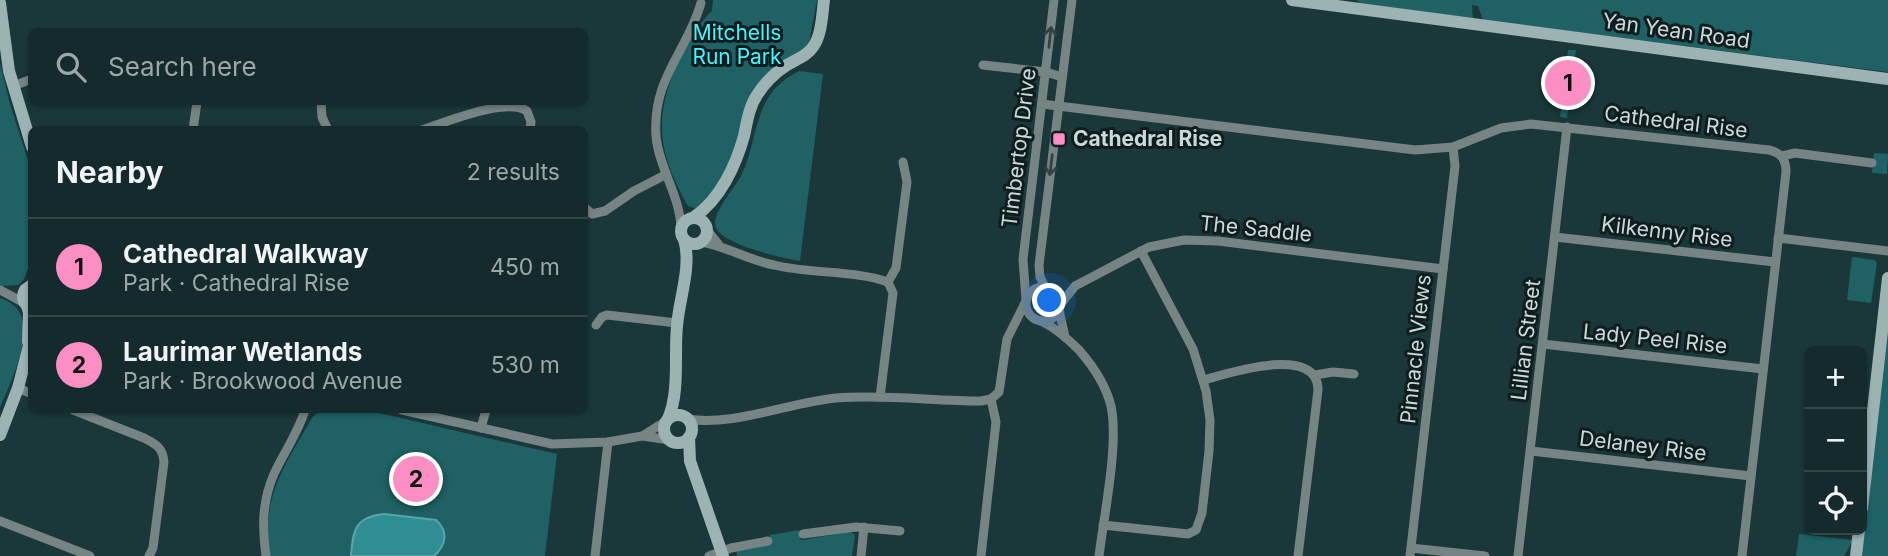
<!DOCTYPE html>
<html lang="en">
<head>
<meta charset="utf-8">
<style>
	body { margin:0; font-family:Inter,sans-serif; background:#1d3234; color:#f1f3f6 }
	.controls { position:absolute; right:21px; bottom:21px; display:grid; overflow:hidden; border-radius:10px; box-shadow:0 2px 5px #0004 }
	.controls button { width:63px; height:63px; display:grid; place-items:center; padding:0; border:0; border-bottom:2px solid #334648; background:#142a2c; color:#f1f3f6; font:35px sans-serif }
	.you { position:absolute; left:1050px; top:301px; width:24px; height:24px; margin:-18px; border:5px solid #fff; border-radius:50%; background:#1a73e8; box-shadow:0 0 0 10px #1a73e833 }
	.badge { display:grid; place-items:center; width:46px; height:46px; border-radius:50%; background:#fb8fc4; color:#111; font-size:23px; font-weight:700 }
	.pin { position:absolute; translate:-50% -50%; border:4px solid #fff; box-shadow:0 2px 7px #0006 }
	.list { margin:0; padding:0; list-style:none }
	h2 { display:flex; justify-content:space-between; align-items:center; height:91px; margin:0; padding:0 28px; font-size:30px }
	h2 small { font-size:23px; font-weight:400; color:#9da7a9 }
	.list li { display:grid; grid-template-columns:46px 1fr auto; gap:21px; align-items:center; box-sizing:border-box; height:98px; padding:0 28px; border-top:2px solid #334648 }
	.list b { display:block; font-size:26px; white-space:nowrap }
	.list p { margin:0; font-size:23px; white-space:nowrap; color:#9da7a9 }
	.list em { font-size:23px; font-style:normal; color:#9da7a9 }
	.icon { flex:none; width:38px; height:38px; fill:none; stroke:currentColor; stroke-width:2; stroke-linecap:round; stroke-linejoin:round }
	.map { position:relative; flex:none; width:1888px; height:556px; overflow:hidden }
	.search { position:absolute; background:#142a2c; box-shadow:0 2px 5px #0004; left:28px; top:28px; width:560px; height:77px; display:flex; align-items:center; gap:18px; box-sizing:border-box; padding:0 24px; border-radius:10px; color:#9da7a9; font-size:26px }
	.panel { position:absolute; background:#142a2c; box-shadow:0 2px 5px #0004; left:28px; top:126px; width:560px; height:287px; border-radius:10px }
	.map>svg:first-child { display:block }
	.green { fill:#1f6164 }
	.water { fill:#2e8e93; stroke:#5ca4a8; stroke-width:2 }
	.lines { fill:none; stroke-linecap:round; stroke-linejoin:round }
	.street { stroke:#768484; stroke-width:9 }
	.secondary { stroke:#9cb2b3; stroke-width:12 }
	.oneway { stroke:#344142 }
	.poi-dot { fill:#fb8fc4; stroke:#101d1e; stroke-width:2.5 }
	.labels { text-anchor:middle; stroke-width:6; stroke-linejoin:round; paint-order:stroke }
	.street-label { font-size:21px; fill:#c9d9da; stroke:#101d1e }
	.park-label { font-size:21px; fill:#40f5fe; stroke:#101d1e }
	.poi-label { font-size:21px; font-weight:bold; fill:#c9d9da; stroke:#101d1e; text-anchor:start }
</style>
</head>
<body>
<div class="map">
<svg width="1888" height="556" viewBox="0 0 1888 556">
	<rect width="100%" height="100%" fill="#1a383a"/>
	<g class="green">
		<path d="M713,0H817L809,43L805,50L776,67L724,175L701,210L688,206C655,149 653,110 684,51C692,36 699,23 712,11Z"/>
		<path d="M1356,0H1888V72L1483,20L1478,6L1472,5L1473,19L1360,3Z"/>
		<path d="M1568,50H1576L1567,118L1560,117Z"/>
		<path d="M0,63L10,104L31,170V260L24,279L19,285L0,286Z"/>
		<path d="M799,71L823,74L800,261C782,258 724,245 716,228C710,215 734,189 741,176C754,150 754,119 770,95C777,84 788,77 799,71Z"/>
		<path d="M1874,153L1888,154L1887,174L1872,173Z"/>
		<path d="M1852,257L1874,260L1877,263L1871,303L1847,300Z"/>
		<path d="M0,298C47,312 12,378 0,408Z"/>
		<path d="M1888,317V556H1858L1864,531Z"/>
		<path d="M320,410H366L557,454L545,556H270C261,496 284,467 312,418Z"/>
		<path d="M799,530L801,540L851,532L855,535L852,556H737L736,551L770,544V535Z"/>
		<path d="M1799,534L1853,540L1844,556H1796Z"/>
	</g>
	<path class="water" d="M384,514L436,520C449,532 446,545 434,556H351C353,530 355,517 384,514Z"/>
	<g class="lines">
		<g class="street">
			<path d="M983,65L1046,72L1062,77"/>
			<path d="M13,86L32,79"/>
			<path d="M321,102L322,117L328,130"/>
			<path d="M1042,104L1415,150L1453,147L1501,128L1531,124L1769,150C1782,153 1786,160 1786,172L1742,556"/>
			<path d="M193,130L197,102"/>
			<path d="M422,130C446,122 506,97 527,111L531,122L530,130"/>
			<path d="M1782,156L1795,153L1872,163"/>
			<path d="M585,208L592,214L605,211L634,191L665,175"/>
			<path d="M681,230C681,197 659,169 656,136C652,78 687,52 701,3"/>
			<path d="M708,231L719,245"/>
			<path d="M1555,237L1775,262"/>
			<path d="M1778,238L1888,251"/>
			<path d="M701,242C726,246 748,260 774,265C810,274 854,270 888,282"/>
			<circle cx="1043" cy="304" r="17"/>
			<path d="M1045,287L1040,277L1039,265L1072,0"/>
			<path d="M0,290L26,304"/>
			<path d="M1026,300L1023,259L1054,0"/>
			<path d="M1060,305L1075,286L1149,247L1184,240L1218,241L1443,269"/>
			<path d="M1059,310L1065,337"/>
			<path d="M1041,321C1056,328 1067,338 1079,350C1093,366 1106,386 1111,406C1119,444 1104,515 1099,556"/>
			<path d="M596,325L602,317L607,315L677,323"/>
			<path d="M1543,344L1763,369"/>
			<path d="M1315,375L1333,372L1354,374"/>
			<path d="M1204,380C1228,373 1318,344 1318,390L1298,556"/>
			<path d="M18,388L32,394"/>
			<path d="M880,397L893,293L888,282L896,268L907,182L903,162"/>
			<path d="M73,410L144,438C156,444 163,448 164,462L153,548L149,556"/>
			<path d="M402,410L552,444L608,442L642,436L670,440"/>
			<path d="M688,419C730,427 792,402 836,398C884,394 933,401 981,401L991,399L999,392L1007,339L1025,303"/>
			<path d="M481,428L486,410"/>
			<path d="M644,435L666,421"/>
			<path d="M1531,451L1751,476"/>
			<path d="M0,521L90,556"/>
			<path d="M1103,525L1188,534L1196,530L1202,513L1209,451L1210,420L1206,391L1193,349L1141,251"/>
			<path d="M803,534L856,527L900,531"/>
			<path d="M1411,548L1485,556"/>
			<path d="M266,556C262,528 262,501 274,474C284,452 298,433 305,410"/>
			<path d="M595,556L608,442"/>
			<path d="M709,556L731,548L768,541"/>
			<path d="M861,556L864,527"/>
			<path d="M981,556L996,422L991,399"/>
			<path d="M1410,556L1455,166L1453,147"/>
			<path d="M1518,556L1567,127"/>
		</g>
		<g class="secondary">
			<path d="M1292,0L1888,79"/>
			<path d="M0,3L9,71L32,147"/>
			<path d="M694,217C720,200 736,165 744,136C747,122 749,107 757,95C764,84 776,72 787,65C797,59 807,56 813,47C822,34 822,15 824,0"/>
			<circle cx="694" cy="231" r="13"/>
			<path d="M27,305L29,313L28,342"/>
			<path d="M31,308C23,304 21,297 25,290L32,285"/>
			<circle cx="678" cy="429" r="14"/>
			<path d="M668,419C680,391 674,356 677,326C679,299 692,266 684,239"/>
			<path d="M0,435L18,388L32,334"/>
			<path d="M689,437L690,461L723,556"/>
			<path d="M1862,508L1888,278"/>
			<path d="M1856,556L1859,530"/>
		</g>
	</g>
	<defs><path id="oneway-shaft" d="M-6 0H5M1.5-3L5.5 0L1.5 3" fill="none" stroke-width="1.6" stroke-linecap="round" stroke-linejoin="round" transform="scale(1.75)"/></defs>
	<g class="oneway">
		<use href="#oneway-shaft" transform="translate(1050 37) rotate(-84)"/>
		<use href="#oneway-shaft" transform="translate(1051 165) rotate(97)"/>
	</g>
	<rect class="poi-dot" x="1052" y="132" width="14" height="14" rx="3.5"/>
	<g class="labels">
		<g class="street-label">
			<text transform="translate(1676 31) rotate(8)" y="7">Yan Yean Road</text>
			<text transform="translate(1676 122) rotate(7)" y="7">Cathedral Rise</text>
			<text transform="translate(1019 148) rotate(-83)" y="7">Timbertop Drive</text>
			<text transform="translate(1256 229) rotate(6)" y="7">The Saddle</text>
			<text transform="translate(1667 232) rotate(7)" y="7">Kilkenny Rise</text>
			<text transform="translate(1655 339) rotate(6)" y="7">Lady Peel Rise</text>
			<text transform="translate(1526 340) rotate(-83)" y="7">Lillian Street</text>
			<text transform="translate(1416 349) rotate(-84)" y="7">Pinnacle Views</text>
			<text transform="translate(1643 446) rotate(7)" y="7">Delaney Rise</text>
		</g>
		<g class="park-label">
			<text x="737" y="40">Mitchells<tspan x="737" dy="24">Run Park</tspan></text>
		</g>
		<g class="poi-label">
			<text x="1073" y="146">Cathedral Rise</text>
		</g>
	</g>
</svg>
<div class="controls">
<button>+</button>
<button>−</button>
<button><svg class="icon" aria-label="locate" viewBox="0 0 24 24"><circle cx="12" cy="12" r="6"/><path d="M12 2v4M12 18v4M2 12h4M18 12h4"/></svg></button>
</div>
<div class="you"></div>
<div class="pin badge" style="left:1568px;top:83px">1</div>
<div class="pin badge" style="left:416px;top:479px">2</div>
<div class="search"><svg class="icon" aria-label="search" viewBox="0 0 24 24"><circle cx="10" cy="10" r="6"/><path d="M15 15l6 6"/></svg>Search here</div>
<section class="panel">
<h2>Nearby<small>2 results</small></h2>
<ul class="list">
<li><span class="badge">1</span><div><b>Cathedral Walkway</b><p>Park · Cathedral Rise</p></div><em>450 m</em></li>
<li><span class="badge">2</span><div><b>Laurimar Wetlands</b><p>Park · Brookwood Avenue</p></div><em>530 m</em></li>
</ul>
</section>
</div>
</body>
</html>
